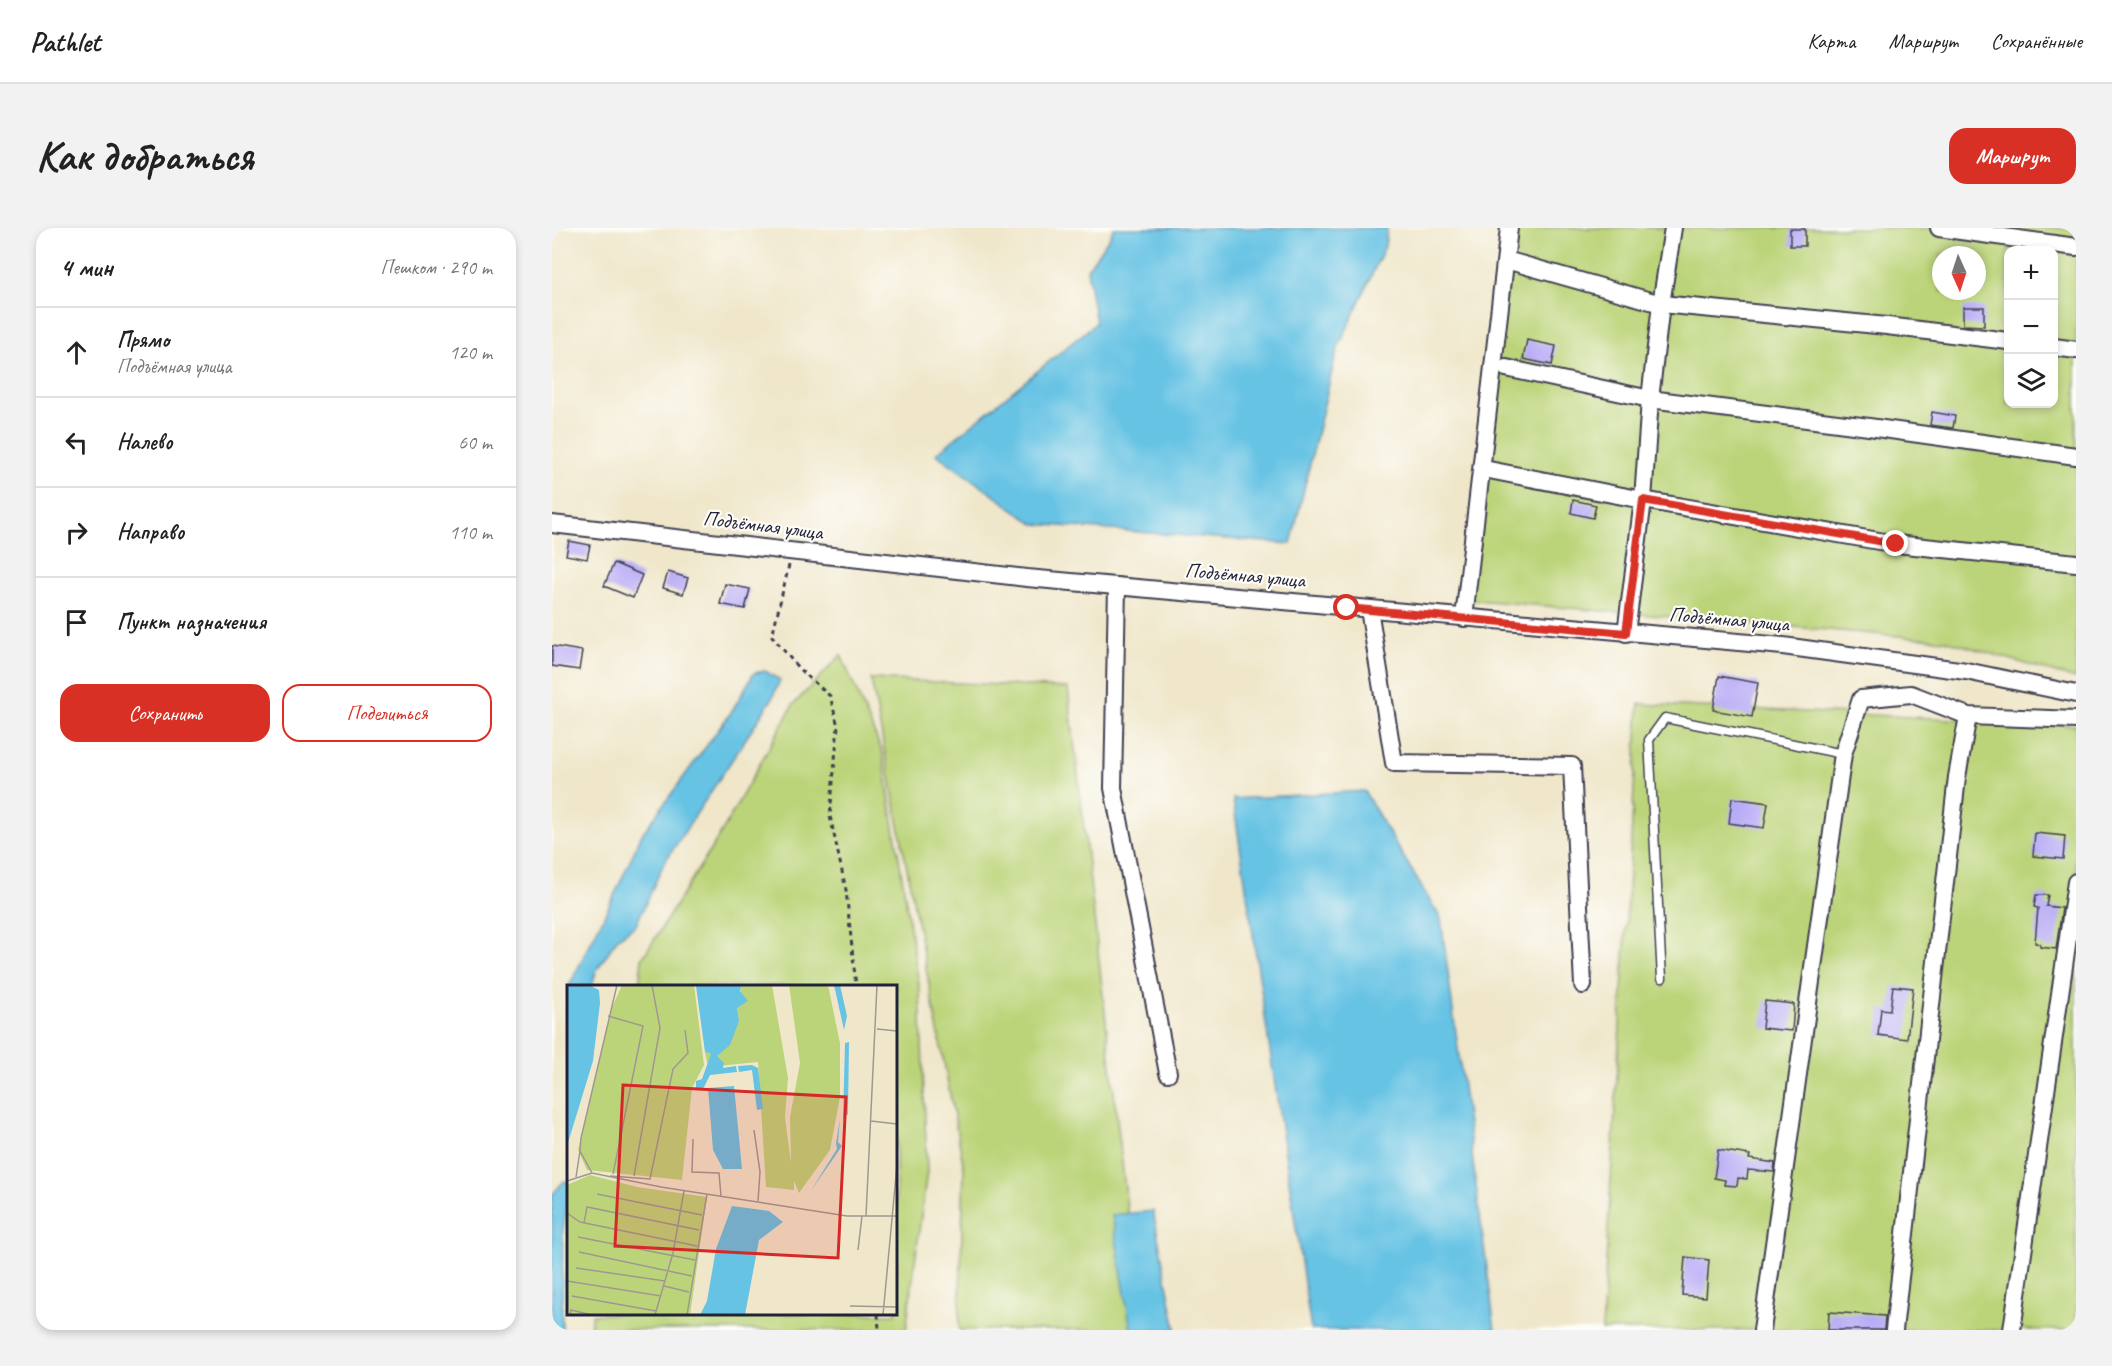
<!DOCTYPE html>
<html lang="ru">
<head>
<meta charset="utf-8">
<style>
	body { margin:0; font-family:Caveat,sans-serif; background:#f2f2f2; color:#222 }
	.controls { position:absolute; right:18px; top:18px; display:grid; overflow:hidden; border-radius:12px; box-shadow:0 3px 9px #0003 }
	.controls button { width:54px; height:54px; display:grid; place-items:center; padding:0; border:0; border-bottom:2px solid #e0e0e0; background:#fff; color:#222; font:30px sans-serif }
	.compass { position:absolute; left:1380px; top:18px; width:54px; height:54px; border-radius:50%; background:#fff; box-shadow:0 3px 9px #0003; rotate:177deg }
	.stop { position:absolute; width:18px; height:18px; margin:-14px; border:4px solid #d93025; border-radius:50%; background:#fff }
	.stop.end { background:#d93025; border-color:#fff; box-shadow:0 2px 6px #0008 }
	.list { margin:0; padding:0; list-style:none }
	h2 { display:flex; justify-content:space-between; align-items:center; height:78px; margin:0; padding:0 24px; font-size:26px }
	h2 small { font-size:20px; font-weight:400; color:#767676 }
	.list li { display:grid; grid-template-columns:39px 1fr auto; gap:18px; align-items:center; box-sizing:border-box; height:90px; padding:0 24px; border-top:2px solid #e0e0e0 }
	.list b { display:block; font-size:22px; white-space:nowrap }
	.list p { margin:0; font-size:20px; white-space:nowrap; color:#767676 }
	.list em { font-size:20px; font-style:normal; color:#767676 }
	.actions { display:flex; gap:12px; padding:18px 24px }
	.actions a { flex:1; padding:14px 0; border:2px solid #d93025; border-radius:18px; text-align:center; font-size:21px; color:#d93025 }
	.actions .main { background:#d93025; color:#fff }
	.icon { flex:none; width:33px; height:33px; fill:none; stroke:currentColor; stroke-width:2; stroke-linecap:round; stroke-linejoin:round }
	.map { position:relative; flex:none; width:1524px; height:1102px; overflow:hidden; border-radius:18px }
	header { display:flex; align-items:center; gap:36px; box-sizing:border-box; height:84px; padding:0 30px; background:#fff; border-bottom:2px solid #e0e0e0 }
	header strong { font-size:28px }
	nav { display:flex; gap:33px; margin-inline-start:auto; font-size:21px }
	.intro { display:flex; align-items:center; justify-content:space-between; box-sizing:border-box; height:144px; padding:0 36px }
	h1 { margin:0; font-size:42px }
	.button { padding:15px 27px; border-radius:18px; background:#d93025; color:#fff; font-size:21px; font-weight:700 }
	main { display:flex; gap:36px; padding:0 36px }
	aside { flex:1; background:#fff; border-radius:18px; box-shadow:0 3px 9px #0003 }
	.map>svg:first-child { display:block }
	.green { fill:#bcd479; stroke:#6f7b5a; stroke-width:1.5; fill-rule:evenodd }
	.water { fill:#66c3e4; stroke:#447290; stroke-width:1.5 }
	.building { fill:#b6a8f6 }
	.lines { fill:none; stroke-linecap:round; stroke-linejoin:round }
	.lane-casing { stroke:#414051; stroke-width:11 }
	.street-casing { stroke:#414051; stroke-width:20 }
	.path { stroke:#414051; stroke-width:3; stroke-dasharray:4.5 4.5; stroke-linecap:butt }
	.lane { stroke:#fff; stroke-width:8 }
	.street { stroke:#fff; stroke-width:16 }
	.route { stroke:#d93025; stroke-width:8 }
	.labels { text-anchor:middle; stroke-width:4.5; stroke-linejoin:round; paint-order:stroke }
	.street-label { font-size:21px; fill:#22223b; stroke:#fdfcf7 }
	.inset-road { fill:none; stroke:#9e9891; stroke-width:1.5 }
	.view { fill:#d62828; fill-opacity:0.15; stroke:#d62828; stroke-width:3 }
	.inset-edge { fill:none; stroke:#22223b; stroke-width:3 }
</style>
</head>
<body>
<header>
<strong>Pathlet</strong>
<nav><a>Карта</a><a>Маршрут</a><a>Сохранённые</a></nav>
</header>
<div class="intro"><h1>Как добраться</h1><a class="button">Маршрут</a></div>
<main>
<aside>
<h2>4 мин<small>Пешком · 290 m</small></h2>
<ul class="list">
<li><svg class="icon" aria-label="ahead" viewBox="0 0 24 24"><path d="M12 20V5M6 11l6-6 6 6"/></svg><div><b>Прямо</b><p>Подъёмная улица</p></div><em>120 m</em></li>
<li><svg class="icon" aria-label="left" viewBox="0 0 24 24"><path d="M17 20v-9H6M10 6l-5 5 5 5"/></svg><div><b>Налево</b></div><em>60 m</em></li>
<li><svg class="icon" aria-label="right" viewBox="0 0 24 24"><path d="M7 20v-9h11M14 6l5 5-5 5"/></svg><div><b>Направо</b></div><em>110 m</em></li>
<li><svg class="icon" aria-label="arrive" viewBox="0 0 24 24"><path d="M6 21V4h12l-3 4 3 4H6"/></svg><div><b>Пункт назначения</b></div></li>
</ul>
<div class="actions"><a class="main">Сохранить</a><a>Поделиться</a></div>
</aside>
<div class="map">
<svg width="1524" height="1102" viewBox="0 0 1524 1102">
	<rect width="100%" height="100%" fill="#fdfcf7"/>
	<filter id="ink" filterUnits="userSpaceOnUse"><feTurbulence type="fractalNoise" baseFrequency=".0167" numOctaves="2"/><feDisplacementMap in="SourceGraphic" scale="12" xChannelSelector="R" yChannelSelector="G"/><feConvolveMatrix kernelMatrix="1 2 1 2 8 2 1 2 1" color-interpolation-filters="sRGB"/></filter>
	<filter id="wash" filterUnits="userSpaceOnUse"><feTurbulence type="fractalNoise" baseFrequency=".008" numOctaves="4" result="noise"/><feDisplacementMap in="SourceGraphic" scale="24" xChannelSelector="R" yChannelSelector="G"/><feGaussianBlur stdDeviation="1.35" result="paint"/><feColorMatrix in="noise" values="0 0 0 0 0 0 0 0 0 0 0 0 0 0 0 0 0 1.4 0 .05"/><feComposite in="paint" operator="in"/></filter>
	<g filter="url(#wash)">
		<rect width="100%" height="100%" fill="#f0e7cb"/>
		<g class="green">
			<path d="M954,0H1524V451L1393,412L912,371ZM1456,22H1502V176H1456ZM1389,27H1425V63H1389Z"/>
			<path d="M289,427L330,523L368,763L375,943L354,1102H38L40,1086H344V758H87L90,731L169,605L241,477Z"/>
			<path d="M319,451L516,460L589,1102H407L412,940Z"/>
			<path d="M1087,476L1524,497V1102H1050Z"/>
		</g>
		<g class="water">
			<path d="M561,0H835L833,18L785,122L739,316L482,296L384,226L544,95L535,41L559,7Z"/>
			<path d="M213,443L228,452L220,471L112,635L84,697L65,711L44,743L40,758H17L62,668L90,606L180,483L202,445Z"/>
			<path d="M812,563L889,691L943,1102H759L681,571Z"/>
			<path d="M12,953L16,954V969L11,1004L10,1102H0V967Z"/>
			<path d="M601,983L624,1102H579L560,987Z"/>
		</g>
		<g id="blocks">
			<g class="building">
				<rect x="1238" y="1" width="15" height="17"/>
				<path d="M1411,79H1432V98L1411,97Z"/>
				<path d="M975,112L1004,118L1000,137L971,131Z"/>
				<path d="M1380,184L1403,188L1401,200L1378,197Z"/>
				<path d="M1021,272L1044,277L1041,290L1019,285Z"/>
				<path d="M17,313L38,317L35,331L14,327Z"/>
				<path d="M62,335L90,347L81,370L52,358Z"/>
				<path d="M116,344L136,350L131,366L111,360Z"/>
				<path d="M173,356L198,361L193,381L168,376Z"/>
				<path d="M0,418L30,423L27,442L0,438Z"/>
				<path d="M1167,448L1206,455L1200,489L1161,482Z"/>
				<path d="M1180,570L1216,575L1212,600L1177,595Z"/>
				<path d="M1483,605L1513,608L1511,631L1481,628Z"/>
				<path d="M1484,667H1496L1494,678L1510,680L1504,721L1488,719V716L1483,715L1486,680L1482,679Z"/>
				<path d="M1341,758L1361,760L1355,811L1326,807L1329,781L1338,782Z"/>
				<path d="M1213,773L1242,776L1240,803L1210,800Z"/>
				<path d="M1166,922L1198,927L1197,931L1223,935L1222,944L1196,942L1195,951L1186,950L1185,958L1172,957L1173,952L1162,950Z"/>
				<path d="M1133,1029L1157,1032L1154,1069L1130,1067Z"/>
				<path d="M1277,1084L1333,1088L1332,1102H1276Z"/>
			</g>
		</g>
	</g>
	<g filter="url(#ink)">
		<use href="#blocks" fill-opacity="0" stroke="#414051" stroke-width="1.5"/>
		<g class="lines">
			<defs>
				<path id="lane" d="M1110,750L1097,512L1113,490L1291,526"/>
				<g id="street">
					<path d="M1387,0L1524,19"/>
					<path d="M961,34L1109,76L1335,98L1456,113"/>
					<path d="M1502,119L1524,122"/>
					<path d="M954,140L1098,171L1317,199L1524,228"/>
					<path d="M937,242L1091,272L1344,316L1524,335"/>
					<path d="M0,296L475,350L1231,418L1414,443L1524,466"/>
					<path d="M565,358L561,560L616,845"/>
					<path d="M817,381L842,535L1020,538L1031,757"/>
					<path d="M912,390L957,0"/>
					<path d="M1074,405L1091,272L1098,171L1109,76L1121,0"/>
					<path d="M1210,1102L1291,526L1309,471L1359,466L1416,488L1524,492"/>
					<path d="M1342,1102L1405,549L1416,488"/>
					<path d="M1460,1102L1524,654"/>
				</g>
			</defs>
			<use href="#lane" class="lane-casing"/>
			<use href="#street" class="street-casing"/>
			<g class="path">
				<path d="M237,337L220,408L247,441L278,468L286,498L278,588L294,662L304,758"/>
				<path d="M326,1086L327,1102"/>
			</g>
			<use href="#lane" class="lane"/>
			<use href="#street" class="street"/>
		</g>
	</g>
	<g class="lines" filter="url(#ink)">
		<path class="route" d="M795,380L1074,405L1091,272L1344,316"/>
	</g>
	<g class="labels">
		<g class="street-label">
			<text transform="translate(211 297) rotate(7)" y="7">Подъёмная улица</text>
			<text transform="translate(693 347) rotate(5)" y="7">Подъёмная улица</text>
			<text transform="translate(1177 391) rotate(5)" y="7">Подъёмная улица</text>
		</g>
	</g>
	<g transform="translate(15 757)">
		<rect width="330" height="330" fill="#f0e7cb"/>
		<path d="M55,0H127L137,80L125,103L115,195L20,185L11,165L44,25ZM175,0H205L221,93L218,132L224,178L223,132L233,78L222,0H261L273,58V112L263,165L232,208L227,196V205L199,202L191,77L141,82L138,67L150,71L172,36L170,23ZM23,190L70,202L140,212L123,330H0V200Z" fill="#bcd479"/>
		<path d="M0,0H22L32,5L33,18L26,76L0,161ZM175,0L173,6L181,16L170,23L172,36L163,60L150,71L157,78L156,83L169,81L170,87L143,90L136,104H129V96L135,94L144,69L138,67L129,1ZM267,0H273L280,31L277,45ZM282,57L281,129L276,134L278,58ZM185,80L191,83L196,124L190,125L185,85L172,87L171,81ZM167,101L175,184H156L146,165L141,103ZM273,134L271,157L275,161L243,207L270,164L269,158ZM165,221L202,226L216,237L192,255L178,330H133L140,316L149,264Z" fill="#66c3e4"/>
		<path class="inset-road" d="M41,31L76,41L46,189M310,44L330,46M304,136L330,139M187,145L193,187L191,216M126,154L125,187L152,188L154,211M25,188L13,166L14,153L50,0M43,191L83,194L106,84L121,68L118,45M67,191L93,43L85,0M9,192L13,166M0,196L25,188L94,202L280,231H330M30,209L135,230M0,228L13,237L130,261M299,231L310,0M17,238L20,222L132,245M11,252L128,275M291,265L295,231M12,267L125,291M9,283L98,296M0,296L94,311M97,301L122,307M5,311L89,326M283,321L330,322M3,330L4,325L25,330M88,330L106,268L117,206M120,330L140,209M316,330L330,180"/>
		<path class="view" d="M56,100L279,112L271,273L48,261Z"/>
		<rect width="330" height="330" class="inset-edge"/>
	</g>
</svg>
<div class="controls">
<button>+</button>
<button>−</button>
<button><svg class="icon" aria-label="layers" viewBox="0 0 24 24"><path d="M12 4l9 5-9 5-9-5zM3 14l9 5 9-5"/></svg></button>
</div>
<svg class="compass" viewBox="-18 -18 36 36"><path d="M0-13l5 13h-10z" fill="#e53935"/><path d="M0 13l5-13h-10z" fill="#767676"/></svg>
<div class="stop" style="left:795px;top:380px"></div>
<div class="stop end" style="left:1344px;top:316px"></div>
</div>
</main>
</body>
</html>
